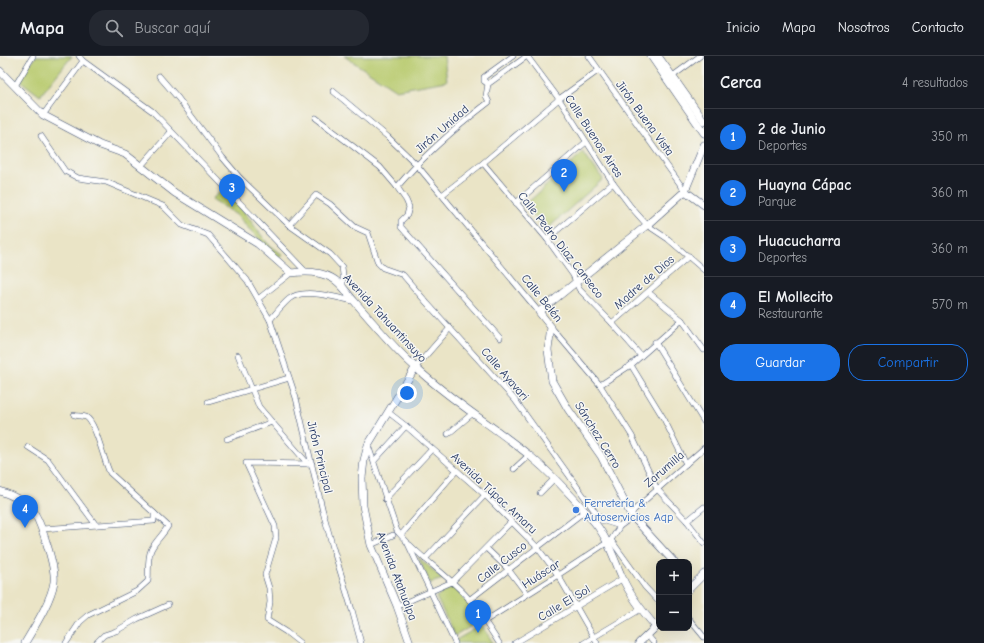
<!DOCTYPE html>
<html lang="es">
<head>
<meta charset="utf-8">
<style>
	body { margin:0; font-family:"Comic Neue",sans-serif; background:#242831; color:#f1f3f6 }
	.controls { position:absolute; right:12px; bottom:12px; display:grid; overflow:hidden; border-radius:8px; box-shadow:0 4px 16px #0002 }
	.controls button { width:36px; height:36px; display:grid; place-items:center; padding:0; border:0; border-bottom:1px solid #363941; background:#171b24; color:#f1f3f6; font:20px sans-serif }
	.you { position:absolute; left:407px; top:337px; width:14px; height:14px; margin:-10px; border:3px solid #fff; border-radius:50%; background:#1a73e8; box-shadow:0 0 0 6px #1a73e833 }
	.badge { display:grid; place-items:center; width:26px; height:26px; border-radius:50%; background:#1a73e8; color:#fff; font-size:13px; font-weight:700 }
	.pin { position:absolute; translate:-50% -33px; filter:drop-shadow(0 1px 2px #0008) }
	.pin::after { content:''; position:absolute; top:21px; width:14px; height:12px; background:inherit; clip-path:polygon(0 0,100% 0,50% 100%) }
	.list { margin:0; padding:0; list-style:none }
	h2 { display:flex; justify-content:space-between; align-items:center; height:52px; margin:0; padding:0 16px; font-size:17px }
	h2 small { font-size:13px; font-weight:400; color:#9ea1a6 }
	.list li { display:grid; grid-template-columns:26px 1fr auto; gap:12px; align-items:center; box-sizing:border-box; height:56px; padding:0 16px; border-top:1px solid #363941 }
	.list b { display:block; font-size:15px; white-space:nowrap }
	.list p { margin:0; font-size:13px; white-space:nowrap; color:#9ea1a6 }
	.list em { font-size:13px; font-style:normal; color:#9ea1a6 }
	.actions { display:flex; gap:8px; padding:12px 16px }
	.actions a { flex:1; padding:9px 0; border:1px solid #1a73e8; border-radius:16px; text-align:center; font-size:14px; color:#1a73e8 }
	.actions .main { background:#1a73e8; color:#fff }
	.icon { flex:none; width:22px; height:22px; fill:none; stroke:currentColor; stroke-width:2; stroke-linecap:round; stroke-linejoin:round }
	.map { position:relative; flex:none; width:704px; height:587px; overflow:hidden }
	header { display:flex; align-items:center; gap:24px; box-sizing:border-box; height:56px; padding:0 20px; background:#171b24; border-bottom:1px solid #363941 }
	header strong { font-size:19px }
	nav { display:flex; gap:22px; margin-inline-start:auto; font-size:14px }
	.search { width:280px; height:36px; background:#242831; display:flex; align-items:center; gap:10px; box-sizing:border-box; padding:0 14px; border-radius:16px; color:#9ea1a6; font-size:15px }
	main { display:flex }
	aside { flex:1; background:#171b24 }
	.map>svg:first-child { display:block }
	.green { fill:#b9cb6f; stroke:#6a7d66 }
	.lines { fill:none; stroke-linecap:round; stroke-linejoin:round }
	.street-casing { stroke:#3a4a6e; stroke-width:6 }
	.secondary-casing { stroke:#3a4a6e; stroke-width:8 }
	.street { stroke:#fff; stroke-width:5 }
	.secondary { stroke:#fff; stroke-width:7 }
	.shop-dot { fill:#3f7fe0; stroke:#f6f6f2; stroke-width:1.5 }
	.labels { text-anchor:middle; stroke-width:3; stroke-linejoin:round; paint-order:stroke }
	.street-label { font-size:12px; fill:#1b2f5e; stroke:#f6f6f2 }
	.shop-label { font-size:12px; fill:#366cbe; stroke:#f6f6f2; text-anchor:start }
</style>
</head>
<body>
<header>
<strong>Mapa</strong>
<div class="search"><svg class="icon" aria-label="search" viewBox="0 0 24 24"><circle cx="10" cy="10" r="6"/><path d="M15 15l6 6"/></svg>Buscar aquí</div>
<nav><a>Inicio</a><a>Mapa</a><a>Nosotros</a><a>Contacto</a></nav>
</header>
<main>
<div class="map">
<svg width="704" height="587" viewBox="0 0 704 587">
	<rect width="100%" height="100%" fill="#f6f6f2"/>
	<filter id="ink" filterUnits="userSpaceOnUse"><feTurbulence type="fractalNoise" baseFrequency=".025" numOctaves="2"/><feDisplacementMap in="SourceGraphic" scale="8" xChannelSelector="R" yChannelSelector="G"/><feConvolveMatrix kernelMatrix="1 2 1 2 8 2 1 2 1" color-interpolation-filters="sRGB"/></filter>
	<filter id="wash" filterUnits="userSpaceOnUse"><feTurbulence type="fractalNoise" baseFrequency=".012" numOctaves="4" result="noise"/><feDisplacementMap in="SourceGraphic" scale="16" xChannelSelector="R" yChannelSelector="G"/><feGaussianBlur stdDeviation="0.9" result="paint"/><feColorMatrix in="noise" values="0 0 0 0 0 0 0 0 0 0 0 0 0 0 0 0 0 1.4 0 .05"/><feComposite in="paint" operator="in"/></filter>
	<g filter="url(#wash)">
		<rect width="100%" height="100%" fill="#eae4c6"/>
		<g class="green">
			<path d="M36,0H72L40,40L18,23Z"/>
			<path d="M344,0H444L447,25L396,34Z"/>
			<path d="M583,96L603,123L546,174L525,149Z"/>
			<path d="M226,131L267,187L283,199L278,202L249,173L238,160L212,143Z"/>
			<path d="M418,501L443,523L430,527Z"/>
			<path d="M453,530L468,546L480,565L455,580L436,541Z"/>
			<path d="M482,569L493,587H457L456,584Z"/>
		</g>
	</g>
	<g filter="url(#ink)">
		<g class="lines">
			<defs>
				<g id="street">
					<path d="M79,0L83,5L152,55L305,215"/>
					<path d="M513,0L484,21V25L488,28L527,0"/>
					<path d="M527,0L559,43L613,127L631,151L647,169L668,183L704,214"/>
					<path d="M589,0L685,135"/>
					<path d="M159,20L178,42L223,102L240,122L289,169L330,198L342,211L343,219V230"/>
					<path d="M670,22L700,0"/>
					<path d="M15,30L33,0"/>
					<path d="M333,35L388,81L416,108L539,256"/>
					<path d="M43,59L83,5"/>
					<path d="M316,62L380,111L397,131L406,144L409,151L407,159L401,165V171L500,282"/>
					<path d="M41,80L65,115L78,122L106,126L163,150L182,169L208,179L247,224L270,264L296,342L323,456L333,492L352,554L361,587"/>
					<path d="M483,107L547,183L573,219L579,233L612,267L641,300"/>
					<path d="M141,110L171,76"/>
					<path d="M397,131C424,99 455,72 489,46L486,40L488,28"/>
					<path d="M442,139L483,107L559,43L599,14"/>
					<path d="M516,147L586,86"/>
					<path d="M289,169L316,139L330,148L355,171L368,177L378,207L383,212L403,219L427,247L515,344L601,464"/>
					<path d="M547,183L613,127"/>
					<path d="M648,236L682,264L704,294"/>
					<path d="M258,243L291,217"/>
					<path d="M270,264C276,257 282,249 289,243C303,231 337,242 354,245"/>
					<path d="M612,267L689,200"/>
					<path d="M551,271L600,329L632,380L657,433L687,465L704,487"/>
					<path d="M655,286L704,366"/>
					<path d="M238,299L259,351L308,408"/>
					<path d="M631,309L664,363L686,408"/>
					<path d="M415,312L450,272"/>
					<path d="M600,329L631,309L682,264"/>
					<path d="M208,346L289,322"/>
					<path d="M388,356L406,370L485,439L537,491L558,519L597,587"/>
					<path d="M448,378L473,357"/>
					<path d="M227,383L272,366"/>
					<path d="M368,389L397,475L407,486L455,587"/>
					<path d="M28,391L48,404L96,469"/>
					<path d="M374,405L406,370"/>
					<path d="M514,413L529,399"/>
					<path d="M540,437L555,422"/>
					<path d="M385,443L432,393"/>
					<path d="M601,464L620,470"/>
					<path d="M687,465L704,451"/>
					<path d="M42,473L154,465V457L110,417C104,406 96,366 86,361C83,360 77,360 74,359"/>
					<path d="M401,479L456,415"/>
					<path d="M611,484L645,531L659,546"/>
					<path d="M371,489L393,479"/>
					<path d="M410,489C429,508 452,523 469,543C480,557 489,572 499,587"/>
					<path d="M486,492L508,513L527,538"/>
					<path d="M425,503L485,439"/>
					<path d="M469,544L585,455"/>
					<path d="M397,550L452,526L511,466"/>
					<path d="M689,563L704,581"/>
					<path d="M485,565L558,519L611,484L620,470L627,465L634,454L704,392"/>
					<path d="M647,579L654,587"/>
					<path d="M66,587L80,566L88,559L137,535L148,525C149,516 147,503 151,494C155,485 163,479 168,470L154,457"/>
					<path d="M96,587L104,579L116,575L137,563L168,549"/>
					<path d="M300,587L286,576L267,564L270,546L269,532L265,519L276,482L275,470L246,407L312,408"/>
					<path d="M515,587L622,523"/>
					<path d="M584,587L641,553"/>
				</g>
				<g id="secondary">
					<path d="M651,0L704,77"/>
					<path d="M658,0L704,65"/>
					<path d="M0,15L43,59L100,89L125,98L175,137L258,188L291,217C305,215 320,215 332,222C343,228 347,238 355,246C374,268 393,291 415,311C450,344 492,369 530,400C554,420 575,443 595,467C608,483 614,503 622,521C630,540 643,556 656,571"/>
					<path d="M685,135L704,149"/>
					<path d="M0,435C11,439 21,443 30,451C40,461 56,512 54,526C51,545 35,570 25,587"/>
					<path d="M674,506L631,459L601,400L568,353L552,325L548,294L551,271L539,256L647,169L685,135L704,89"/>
					<path d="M689,533L704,518"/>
					<path d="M410,587L397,550L371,489L363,450L362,422L364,404L368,389L415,312"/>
					<path d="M639,587L659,568"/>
				</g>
			</defs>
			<use href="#street" class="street-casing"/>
			<use href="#secondary" class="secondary-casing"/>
			<use href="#street" class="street"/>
			<use href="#secondary" class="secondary"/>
		</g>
	</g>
	<circle class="shop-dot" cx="576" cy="454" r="4"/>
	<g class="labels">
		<g class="street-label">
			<text transform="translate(645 62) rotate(54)" y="4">Jirón Buena Vista</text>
			<text transform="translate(442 73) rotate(-41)" y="4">Jirón Unidad</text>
			<text transform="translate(594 80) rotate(57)" y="4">Calle Buenos Aires</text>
			<text transform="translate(561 189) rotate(52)" y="4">Calle Pedro Diaz Canseco</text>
			<text transform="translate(644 226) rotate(-41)" y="4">Madre de Dios</text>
			<text transform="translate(542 242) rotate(51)" y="4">Calle Belén</text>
			<text transform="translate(385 262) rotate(47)" y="4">Avenida Tahuantinsuyo</text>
			<text transform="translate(505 318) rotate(49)" y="4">Calle Ayavari</text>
			<text transform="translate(598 379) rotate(58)" y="4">Sánchez Cerro</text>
			<text transform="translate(320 401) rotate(76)" y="4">Jirón Principal</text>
			<text transform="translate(664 413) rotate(-41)" y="4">Zarumilla</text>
			<text transform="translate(494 437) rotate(43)" y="4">Avenida Túpac Amaru</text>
			<text transform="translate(502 506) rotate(-38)" y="4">Calle Cusco</text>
			<text transform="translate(541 518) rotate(-33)" y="4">Huáscar</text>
			<text transform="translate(397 520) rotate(69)" y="4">Avenida Atahualpa</text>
			<text transform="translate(564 547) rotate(-31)" y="4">Calle El Sol</text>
		</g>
		<g class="shop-label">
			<text x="584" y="451">Ferretería &amp;<tspan x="584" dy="14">Autoservicios Aqp</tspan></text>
		</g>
	</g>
</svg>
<div class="controls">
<button>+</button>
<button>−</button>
</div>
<div class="you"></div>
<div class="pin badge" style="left:478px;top:577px">1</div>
<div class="pin badge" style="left:564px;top:136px">2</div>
<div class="pin badge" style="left:232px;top:151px">3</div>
<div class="pin badge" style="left:25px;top:472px">4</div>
</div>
<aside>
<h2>Cerca<small>4 resultados</small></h2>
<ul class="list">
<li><span class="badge">1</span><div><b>2 de Junio</b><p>Deportes</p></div><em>350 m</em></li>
<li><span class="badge">2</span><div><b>Huayna Cápac</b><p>Parque</p></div><em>360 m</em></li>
<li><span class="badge">3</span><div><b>Huacucharra</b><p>Deportes</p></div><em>360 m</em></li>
<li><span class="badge">4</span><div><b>El Mollecito</b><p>Restaurante</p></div><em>570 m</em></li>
</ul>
<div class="actions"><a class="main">Guardar</a><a>Compartir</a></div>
</aside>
</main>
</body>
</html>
